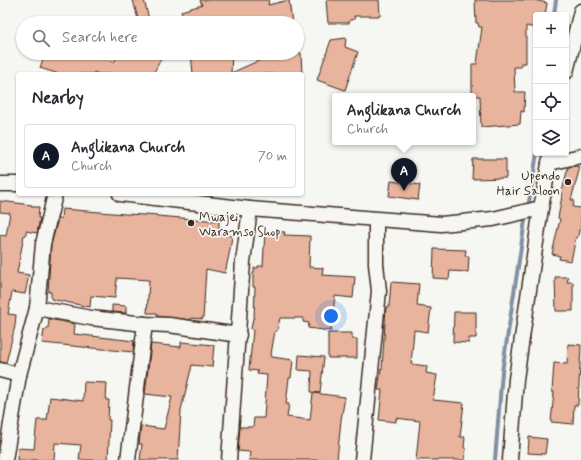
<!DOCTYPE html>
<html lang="en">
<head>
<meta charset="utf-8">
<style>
	body { margin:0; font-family:Mynerve,sans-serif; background:#f2f2f3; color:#2b2b33 }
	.controls { position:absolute; right:12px; top:12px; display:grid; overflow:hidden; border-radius:4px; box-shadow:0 1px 3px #0004 }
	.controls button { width:36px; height:36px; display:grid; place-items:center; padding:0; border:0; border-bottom:1px solid #e1e1e2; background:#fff; color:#2b2b33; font:20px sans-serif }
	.you { position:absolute; left:331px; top:316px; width:14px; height:14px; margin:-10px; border:3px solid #fff; border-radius:50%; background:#1a73e8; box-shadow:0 0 0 6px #1a73e833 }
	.badge { display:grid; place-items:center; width:26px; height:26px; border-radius:50%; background:#111827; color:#fff; font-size:13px; font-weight:700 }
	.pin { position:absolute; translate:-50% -33px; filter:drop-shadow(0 1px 2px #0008) }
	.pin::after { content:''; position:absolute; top:21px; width:14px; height:12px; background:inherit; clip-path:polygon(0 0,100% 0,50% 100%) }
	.popup { position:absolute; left:332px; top:93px; width:144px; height:52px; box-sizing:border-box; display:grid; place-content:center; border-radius:4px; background:#fff; filter:drop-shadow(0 1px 3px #0005); font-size:13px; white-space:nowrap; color:#7c7c81 }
	.popup b { font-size:15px; color:#2b2b33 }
	.popup::after { content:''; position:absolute; left:50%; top:100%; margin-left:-8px; border:8px solid transparent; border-top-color:#fff }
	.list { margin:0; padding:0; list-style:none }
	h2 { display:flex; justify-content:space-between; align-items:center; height:52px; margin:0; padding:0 16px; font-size:17px }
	h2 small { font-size:13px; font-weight:400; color:#7c7c81 }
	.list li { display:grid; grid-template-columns:26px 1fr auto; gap:12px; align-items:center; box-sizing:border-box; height:64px; margin:0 8px 8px; padding:0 8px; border:1px solid #e1e1e2; border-radius:4px }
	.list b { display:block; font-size:15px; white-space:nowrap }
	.list p { margin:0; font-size:13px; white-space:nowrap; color:#7c7c81 }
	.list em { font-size:13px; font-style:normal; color:#7c7c81 }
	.icon { flex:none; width:22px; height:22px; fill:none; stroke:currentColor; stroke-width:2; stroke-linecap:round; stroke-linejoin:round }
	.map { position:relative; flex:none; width:581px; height:460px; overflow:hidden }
	.search { position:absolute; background:#fff; box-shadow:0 1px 3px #0004; left:16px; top:16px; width:288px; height:44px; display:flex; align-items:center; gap:10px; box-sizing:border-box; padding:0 14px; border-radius:22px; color:#7c7c81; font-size:15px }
	.panel { position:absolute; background:#fff; box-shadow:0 1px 3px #0004; left:16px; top:72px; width:288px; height:124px; border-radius:4px }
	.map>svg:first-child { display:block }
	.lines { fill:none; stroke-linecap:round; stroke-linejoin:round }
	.stream { stroke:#8190a1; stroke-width:4 }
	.building { fill:#e9b49d; stroke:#3b2a1e }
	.minor-casing { stroke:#3b2a1e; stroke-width:17 }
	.minor { stroke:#f6f6f2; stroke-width:14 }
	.poi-dot { fill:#3b2a1e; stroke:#f6f6f2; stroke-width:1.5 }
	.labels { text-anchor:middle; stroke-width:3.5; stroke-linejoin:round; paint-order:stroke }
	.poi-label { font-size:13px; fill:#3b2a1e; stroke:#f6f6f2; text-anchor:end }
</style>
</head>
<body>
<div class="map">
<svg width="581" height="460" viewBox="0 0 581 460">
	<rect width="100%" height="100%" fill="#f6f6f2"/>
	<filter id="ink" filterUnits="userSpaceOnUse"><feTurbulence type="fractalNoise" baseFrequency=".025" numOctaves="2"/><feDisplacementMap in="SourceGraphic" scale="8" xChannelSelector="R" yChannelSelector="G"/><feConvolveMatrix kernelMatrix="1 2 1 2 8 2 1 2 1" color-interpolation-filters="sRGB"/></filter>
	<g filter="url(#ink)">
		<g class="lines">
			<g class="stream">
				<path d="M554,15L556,0"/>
				<path d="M528,208L537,153"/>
				<path d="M495,460L502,372L526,214"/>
			</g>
		</g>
		<g class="building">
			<path d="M133,0H144L150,23H139Z"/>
			<path d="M200,0H269L268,5L289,0L292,23H184L181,11L202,5Z"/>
			<path d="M326,0H379L380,16H354L355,19L350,20L349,23H328Z"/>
			<path d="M475,0H534L547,3L545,15H536V28L526,26V63H521V67H514L515,92H525L524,112L521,111L520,124L481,127L480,96H472V64H477L482,27H479L478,23H476Z"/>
			<path d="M346,38L345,47L358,52L345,90L317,80L331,40Z"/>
			<path d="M50,53H90L114,62L119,53H157L155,56L161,59L153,74H99L94,72L93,74H59L40,68L44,56L48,57Z"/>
			<path d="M191,53H232L231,73L267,57V53H301L302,74H193Z"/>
			<path d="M473,159H506V178L472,179Z"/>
			<path d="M576,166L580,167L571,200H574L573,207L581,208V230H579L578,237H576L571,261L559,259L560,256L552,254L560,219L558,218L562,196H561L568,167Z"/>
			<path d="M391,181L420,185L418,200L389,196Z"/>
			<path d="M0,201L32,205V207H39L38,218H40L37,233L26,231V235H24L17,273L29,275L25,294L12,292L8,314L16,315L15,326L6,363L0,362V235L6,236L10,213L0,212Z"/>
			<path d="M62,209L125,214L145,215V214L157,215V216L219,221V233L232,236L230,250L225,273L206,269L203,319L191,318V320L157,316V313H147L149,280L117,278L115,298L91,296L90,307L51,299V292H48L51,245L58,219H61Z"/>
			<path d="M265,231L285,232L284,235L310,236L309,267L323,268L322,275L355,277L353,298L335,296L331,331L308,328L309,323L303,322V318H280L277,331H275L271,354L272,357L293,360L291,378H289L286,404H289L287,417L310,420L313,393L345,397L341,420L337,460H249L250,452L238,451L240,427H253L254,418H264L267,375L257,374L258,371L249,370L253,330L251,329L253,318H254L255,287H253V273H254V268H258V266H263Z"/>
			<path d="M434,249L466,250L465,256H469L468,272L450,271L449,279L433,278Z"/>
			<path d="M555,277H568L567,282H573V311H556Z"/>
			<path d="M391,282L419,284L417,306L431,308L428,332L414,330L411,364L427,366L426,373L437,375L433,400L464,403L460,437H465L464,448H466L465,460H416L420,421L396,418V422L379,420L382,390H378L381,368L382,369L386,307H389Z"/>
			<path d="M112,305L126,306V313L112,312Z"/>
			<path d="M454,312H476V338H469V343L453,342Z"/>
			<path d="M49,319L75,324L74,334L134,341L133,352L42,343L44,330H46L47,328H48Z"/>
			<path d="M328,333H352V339H357V358H328Z"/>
			<path d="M181,342L214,345L212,367L192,365L181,410L178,460H140L142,444H139L141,426L164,429L172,397L145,394L151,344L181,347Z"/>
			<path d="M568,344L581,345L578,405H574L573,424L551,422L554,392H552L554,363L567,364Z"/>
			<path d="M299,355L324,357L320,393L311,392L312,371L298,370Z"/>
			<path d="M84,382L107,383L106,400H109L108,420H110L108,460H79L81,445L55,443L54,460H17L18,448L34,449L37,420H47L50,397L83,401Z"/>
			<path d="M529,437L547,439L545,454L528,453Z"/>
		</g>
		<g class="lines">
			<defs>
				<g id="minor">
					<path d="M566,72L581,11"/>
					<path d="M549,163L581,156"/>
					<path d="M0,184H18"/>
					<path d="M120,194L250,209L441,224L493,219L541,208"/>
					<path d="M37,308L91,318L145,324L169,325L239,335"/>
					<path d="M0,370L19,375"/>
					<path d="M5,460L19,375L37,308L43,244L55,194"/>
					<path d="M128,460L145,324"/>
					<path d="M229,460L243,262L250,209"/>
					<path d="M362,460L379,291L376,264V220"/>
					<path d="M510,460L516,379L541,208L551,153"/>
				</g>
			</defs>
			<use href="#minor" class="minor-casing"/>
			<use href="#minor" class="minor"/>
		</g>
	</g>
	<g class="poi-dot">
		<circle cx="568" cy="182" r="4"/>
		<circle cx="191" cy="223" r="4"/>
	</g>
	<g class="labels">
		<g class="poi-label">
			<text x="560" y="180">Upendo<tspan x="560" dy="15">Hair Saloon</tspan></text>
			<text x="199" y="221" text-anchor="start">Mwajei<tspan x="199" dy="15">Waramso Shop</tspan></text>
		</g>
	</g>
</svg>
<div class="controls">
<button>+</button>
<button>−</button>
<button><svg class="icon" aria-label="locate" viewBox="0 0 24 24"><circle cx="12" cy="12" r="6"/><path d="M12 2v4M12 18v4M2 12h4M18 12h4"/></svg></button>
<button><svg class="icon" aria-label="layers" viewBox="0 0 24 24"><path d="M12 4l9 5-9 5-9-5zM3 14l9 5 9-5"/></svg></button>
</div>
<div class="you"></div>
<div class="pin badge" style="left:404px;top:191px">A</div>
<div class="popup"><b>Anglikana Church</b>Church</div>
<div class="search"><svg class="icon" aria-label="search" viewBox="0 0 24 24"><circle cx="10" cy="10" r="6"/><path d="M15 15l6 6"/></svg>Search here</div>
<section class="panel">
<h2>Nearby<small></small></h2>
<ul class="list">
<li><span class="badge">A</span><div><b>Anglikana Church</b><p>Church</p></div><em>70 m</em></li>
</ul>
</section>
</div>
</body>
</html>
